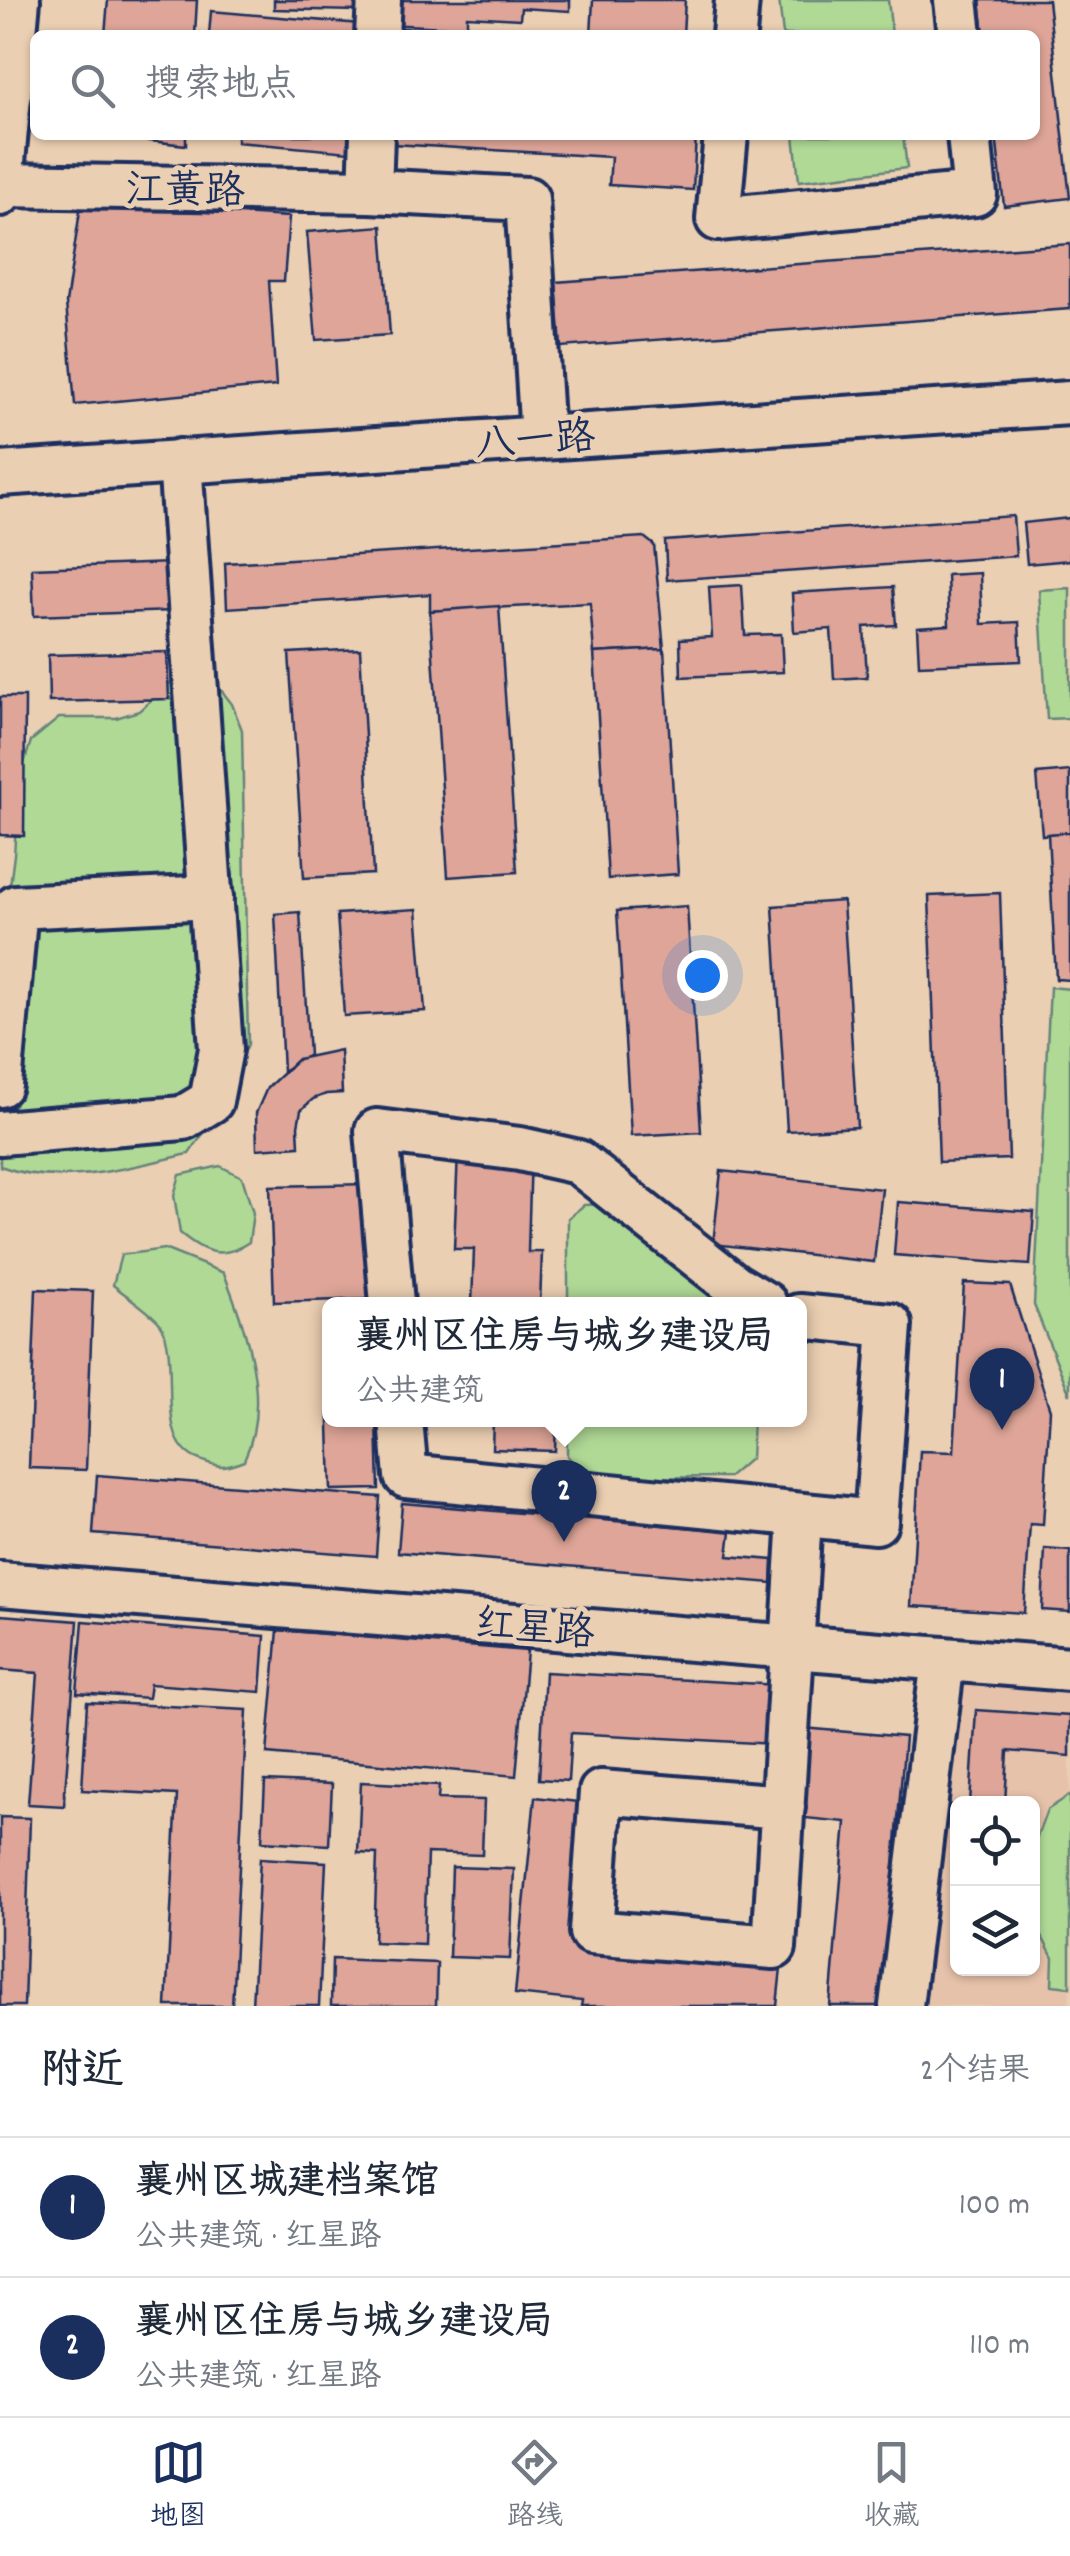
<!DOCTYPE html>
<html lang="zh">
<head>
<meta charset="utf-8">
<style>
	body { margin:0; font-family:Dekko,"LXGW WenKai TC",sans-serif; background:#f2f2f3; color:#1f2937 }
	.controls { position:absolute; right:30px; bottom:30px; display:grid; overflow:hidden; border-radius:15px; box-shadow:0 2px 8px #0004 }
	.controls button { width:90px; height:90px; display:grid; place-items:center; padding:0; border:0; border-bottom:2px solid #e0e1e3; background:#fff; color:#1f2937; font:50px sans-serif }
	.you { position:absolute; left:702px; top:975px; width:35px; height:35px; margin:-25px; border:8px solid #fff; border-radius:50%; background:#1a73e8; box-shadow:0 0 0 15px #1a73e833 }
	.badge { display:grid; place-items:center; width:65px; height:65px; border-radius:50%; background:#1b2f5e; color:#fff; font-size:32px; font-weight:700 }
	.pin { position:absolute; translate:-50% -82px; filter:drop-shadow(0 2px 5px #0008) }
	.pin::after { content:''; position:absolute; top:52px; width:35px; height:30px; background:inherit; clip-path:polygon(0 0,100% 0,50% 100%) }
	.popup { position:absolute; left:322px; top:1297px; width:485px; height:130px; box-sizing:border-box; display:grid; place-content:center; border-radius:15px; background:#fff; filter:drop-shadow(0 2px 8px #0005); font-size:32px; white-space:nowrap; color:#747a83 }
	.popup b { font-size:38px; color:#1f2937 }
	.popup::after { content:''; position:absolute; left:50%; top:100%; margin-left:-20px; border:20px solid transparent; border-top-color:#fff }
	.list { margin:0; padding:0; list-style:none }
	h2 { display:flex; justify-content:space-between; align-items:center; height:130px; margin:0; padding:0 40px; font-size:42px }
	h2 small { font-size:32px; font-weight:400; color:#747a83 }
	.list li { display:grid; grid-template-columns:65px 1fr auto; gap:30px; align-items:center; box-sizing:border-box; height:140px; padding:0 40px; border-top:2px solid #e0e1e3 }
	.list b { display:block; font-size:38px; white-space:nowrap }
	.list p { margin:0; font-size:32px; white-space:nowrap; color:#747a83 }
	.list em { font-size:32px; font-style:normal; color:#747a83 }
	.icon { flex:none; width:55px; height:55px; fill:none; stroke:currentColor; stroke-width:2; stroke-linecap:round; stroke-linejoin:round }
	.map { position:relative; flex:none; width:1070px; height:2006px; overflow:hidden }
	.search { position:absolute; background:#fff; box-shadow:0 2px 8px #0004; left:30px; right:30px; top:30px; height:110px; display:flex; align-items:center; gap:25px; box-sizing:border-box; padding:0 35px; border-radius:15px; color:#747a83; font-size:38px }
	.sheet { height:410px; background:#fff }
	nav { display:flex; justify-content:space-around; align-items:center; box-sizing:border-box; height:140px; border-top:2px solid #e0e1e3; background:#fff; font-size:28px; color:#747a83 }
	nav a { display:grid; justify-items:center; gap:5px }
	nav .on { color:#1b2f5e }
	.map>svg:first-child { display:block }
	.built { fill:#e7c2aa; fill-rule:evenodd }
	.green { fill:#b0d996; stroke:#66847a; stroke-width:2.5 }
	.building { fill:#dea598; stroke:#1b2f5e; stroke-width:2.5 }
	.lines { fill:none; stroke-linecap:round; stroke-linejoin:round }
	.minor-casing { stroke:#1b2f5e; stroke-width:50 }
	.minor { stroke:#ebcfb2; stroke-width:42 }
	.labels { text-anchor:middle; stroke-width:10; stroke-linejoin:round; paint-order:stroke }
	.street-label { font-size:40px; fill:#1b2f5e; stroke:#ebcfb2 }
</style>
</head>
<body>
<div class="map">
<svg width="1070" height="2006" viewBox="0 0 1070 2006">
	<rect width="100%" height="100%" fill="#ebcfb2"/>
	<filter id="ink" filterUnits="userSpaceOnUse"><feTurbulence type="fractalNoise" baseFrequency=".01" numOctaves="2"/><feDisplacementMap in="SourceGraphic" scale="20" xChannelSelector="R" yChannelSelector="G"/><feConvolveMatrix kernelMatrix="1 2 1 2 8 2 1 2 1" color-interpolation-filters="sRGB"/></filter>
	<g filter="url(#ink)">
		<path class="built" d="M962,1677L1070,1688V2006H926ZM958,1804H1032V1968H958Z"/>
		<g class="green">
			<path d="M779,0H888L892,35H783Z"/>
			<path d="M794,135H903L907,168L799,181Z"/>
			<path d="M1070,588V718L1047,719L1039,590Z"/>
			<path d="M180,674L211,677L232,704L242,730L248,1044L221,1108L189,1154C128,1167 61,1189 0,1166V963L14,855L19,780L31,741L59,718H116L139,711Z"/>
			<path d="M1050,987L1070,989V1395L1034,1305Z"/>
			<path d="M220,1166L242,1177L253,1213L249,1242C221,1261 203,1252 180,1233L174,1195L180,1175Z"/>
			<path d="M605,1204L739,1304H568V1218L584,1205Z"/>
			<path d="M164,1249L224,1273C246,1331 272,1400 244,1460C223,1468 221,1468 200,1460C152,1444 182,1362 161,1325C154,1314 125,1295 113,1285L121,1255Z"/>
			<path d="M567,1420H753L751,1458L729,1477L589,1478L567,1456Z"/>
			<path d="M1070,1795V1987L1052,1985L1053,1958L1033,1919V1847L1047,1810Z"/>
		</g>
		<g class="building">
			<path d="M108,0H197L195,35H105Z"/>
			<path d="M274,0H357L356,11L274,9Z"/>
			<path d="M384,0H570V11L521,8L520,19L467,16V28L383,24Z"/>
			<path d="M593,0H685L683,35H591Z"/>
			<path d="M980,0H1048L1070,198L1004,206L996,135H1035V35H984Z"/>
			<path d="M211,11L360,24L359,35H209Z"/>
			<path d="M401,28L504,35H400Z"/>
			<path d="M97,135H186V145Z"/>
			<path d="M237,135H350L349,152L237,142Z"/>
			<path d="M393,135H696L693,190L609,185L611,157L393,144Z"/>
			<path d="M81,204L289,217L284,281H269L276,386L75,405L66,303Z"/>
			<path d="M382,226L390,335L316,340L307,232Z"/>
			<path d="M1070,244V309L561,347L556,282Z"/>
			<path d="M1013,516L1016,556L667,580L665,541Z"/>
			<path d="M1070,518V560L1027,564L1023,523Z"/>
			<path d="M644,537L654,545L664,649L594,653L590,603L430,611V594L227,608L225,563Z"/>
			<path d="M172,563L173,611L34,616L32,568Z"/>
			<path d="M980,573L982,624L1019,622L1021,661L919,665L917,627L949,625L947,575Z"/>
			<path d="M742,585L745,635L781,634L783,672L681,677L680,639L712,637L709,587Z"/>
			<path d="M893,587L896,625L864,627L867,677L834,679L831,629L794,632L792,593Z"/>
			<path d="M499,606L517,872L448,877L430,611Z"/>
			<path d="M360,649L373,874L304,878L289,653Z"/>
			<path d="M664,649L678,874L608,879L594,653Z"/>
			<path d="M167,652L169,699L49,702L48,655Z"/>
			<path d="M0,697H25L24,836L0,835Z"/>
			<path d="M1070,771V832L1042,835L1037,774Z"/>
			<path d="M1070,832V980L1056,979L1048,834Z"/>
			<path d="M1000,893L1009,1159L939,1162L929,896Z"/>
			<path d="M843,901L857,1127L787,1131L773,906Z"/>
			<path d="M687,906L701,1132L631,1136L617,911Z"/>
			<path d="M417,909L425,1011L344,1016L337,914Z"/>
			<path d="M300,912L309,1055L283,1071L275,914Z"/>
			<path d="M340,1050L342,1093L326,1094L313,1099L301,1110L298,1126L299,1146L257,1149L256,1113L267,1088L298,1059Z"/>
			<path d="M458,1151L531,1154L528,1252H542L540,1304H472L474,1249H454Z"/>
			<path d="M721,1171L882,1189L874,1262L713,1244Z"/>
			<path d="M370,1184L373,1299L274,1302L270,1186Z"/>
			<path d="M898,1202L1034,1212L1030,1265L894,1255Z"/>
			<path d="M964,1283L1010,1285L1050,1410L1043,1525L1030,1524L1024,1613L911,1606L920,1451L954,1452Z"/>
			<path d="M36,1289L93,1291L86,1470L29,1468Z"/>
			<path d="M326,1324H329V1420H377L379,1489L331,1490Z"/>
			<path d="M493,1420H556L555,1451L492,1449Z"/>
			<path d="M97,1475L380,1497L376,1556L93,1534Z"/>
			<path d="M402,1503L731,1531L728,1556L773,1560L772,1583L398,1552Z"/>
			<path d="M1045,1549L1070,1551V1612L1042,1610Z"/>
			<path d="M0,1615L78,1621L64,1806L28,1804L38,1673L0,1670Z"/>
			<path d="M83,1621L265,1636L261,1692L150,1684L148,1698L77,1693Z"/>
			<path d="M278,1630L527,1651L516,1776L267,1754Z"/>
			<path d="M545,1672L778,1685L775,1744L571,1733L568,1781L539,1779Z"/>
			<path d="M87,1702L247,1710L232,2006H166L177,1795L82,1790Z"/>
			<path d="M976,1710L1070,1716V1756L1008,1751L1005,1804H970Z"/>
			<path d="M803,1728L905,1737L882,2006H830L846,1822L795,1817Z"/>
			<path d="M265,1781L332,1784L329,1845L262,1841Z"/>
			<path d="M361,1782L439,1786L438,1799L484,1800L482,1855L427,1853L424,1944L374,1942L377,1854L358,1853Z"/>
			<path d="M535,1797L587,1803L572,1946L781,1968L777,2006H581L582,2001L515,1994Z"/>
			<path d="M0,1817L30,1818L24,2006H0Z"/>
			<path d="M260,1858L326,1862L319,2006H252Z"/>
			<path d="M452,1867L514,1869L510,1959L449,1957Z"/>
			<path d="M332,1959L437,1963L436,2006H331Z"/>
		</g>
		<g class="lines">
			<defs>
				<g id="minor">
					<path d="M956,0L960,35"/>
					<path d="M377,35L379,0"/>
					<path d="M734,35L737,0"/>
					<path d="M372,135L370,191L527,199L542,437"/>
					<path d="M726,135L718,219L975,194L969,135"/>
					<path d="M0,185L370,191"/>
					<path d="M0,194L18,0"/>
					<path d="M0,474L1070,403"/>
					<path d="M0,1085L16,907L211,897"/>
					<path d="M0,1133L183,1118L211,1101L221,1049L180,461"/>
					<path d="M392,1304L377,1131L520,1149L578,1162L735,1286L765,1304"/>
					<path d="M401,1420L406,1476L876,1522L890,1325L799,1316"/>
					<path d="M0,1584L1070,1669"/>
					<path d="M783,1807L601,1792L591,1932L774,1947L800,1517"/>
					<path d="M901,2006L943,1659"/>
				</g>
			</defs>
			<use href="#minor" class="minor-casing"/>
			<use href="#minor" class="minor"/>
		</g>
	</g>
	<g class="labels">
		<g class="street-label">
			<text transform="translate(185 188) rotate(1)" y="14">江黄路</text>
			<text transform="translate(535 438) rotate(-4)" y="14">八一路</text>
			<text transform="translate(535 1626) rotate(5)" y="14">红星路</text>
		</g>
	</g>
</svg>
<div class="controls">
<button><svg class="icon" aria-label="locate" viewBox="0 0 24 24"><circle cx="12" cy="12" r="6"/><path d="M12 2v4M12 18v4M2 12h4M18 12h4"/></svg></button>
<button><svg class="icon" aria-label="layers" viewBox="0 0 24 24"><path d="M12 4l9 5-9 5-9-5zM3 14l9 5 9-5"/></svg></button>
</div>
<div class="you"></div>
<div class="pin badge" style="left:1002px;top:1430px">1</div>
<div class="pin badge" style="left:564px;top:1542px">2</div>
<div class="popup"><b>襄州区住房与城乡建设局</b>公共建筑</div>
<div class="search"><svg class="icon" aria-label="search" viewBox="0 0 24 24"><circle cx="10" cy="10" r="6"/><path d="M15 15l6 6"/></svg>搜索地点</div>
</div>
<section class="sheet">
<h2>附近<small>2个结果</small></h2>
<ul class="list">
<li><span class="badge">1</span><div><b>襄州区城建档案馆</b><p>公共建筑 · 红星路</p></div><em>100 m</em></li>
<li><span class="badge">2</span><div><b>襄州区住房与城乡建设局</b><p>公共建筑 · 红星路</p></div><em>110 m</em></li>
</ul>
</section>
<nav>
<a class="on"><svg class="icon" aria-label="map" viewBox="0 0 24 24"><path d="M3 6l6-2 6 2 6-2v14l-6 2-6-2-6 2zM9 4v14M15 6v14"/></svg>地图</a>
<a><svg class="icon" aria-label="directions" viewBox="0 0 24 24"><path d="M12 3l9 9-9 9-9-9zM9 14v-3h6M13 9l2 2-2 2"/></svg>路线</a>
<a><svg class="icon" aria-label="saved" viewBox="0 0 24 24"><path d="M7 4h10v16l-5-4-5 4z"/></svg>收藏</a>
</nav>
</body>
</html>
